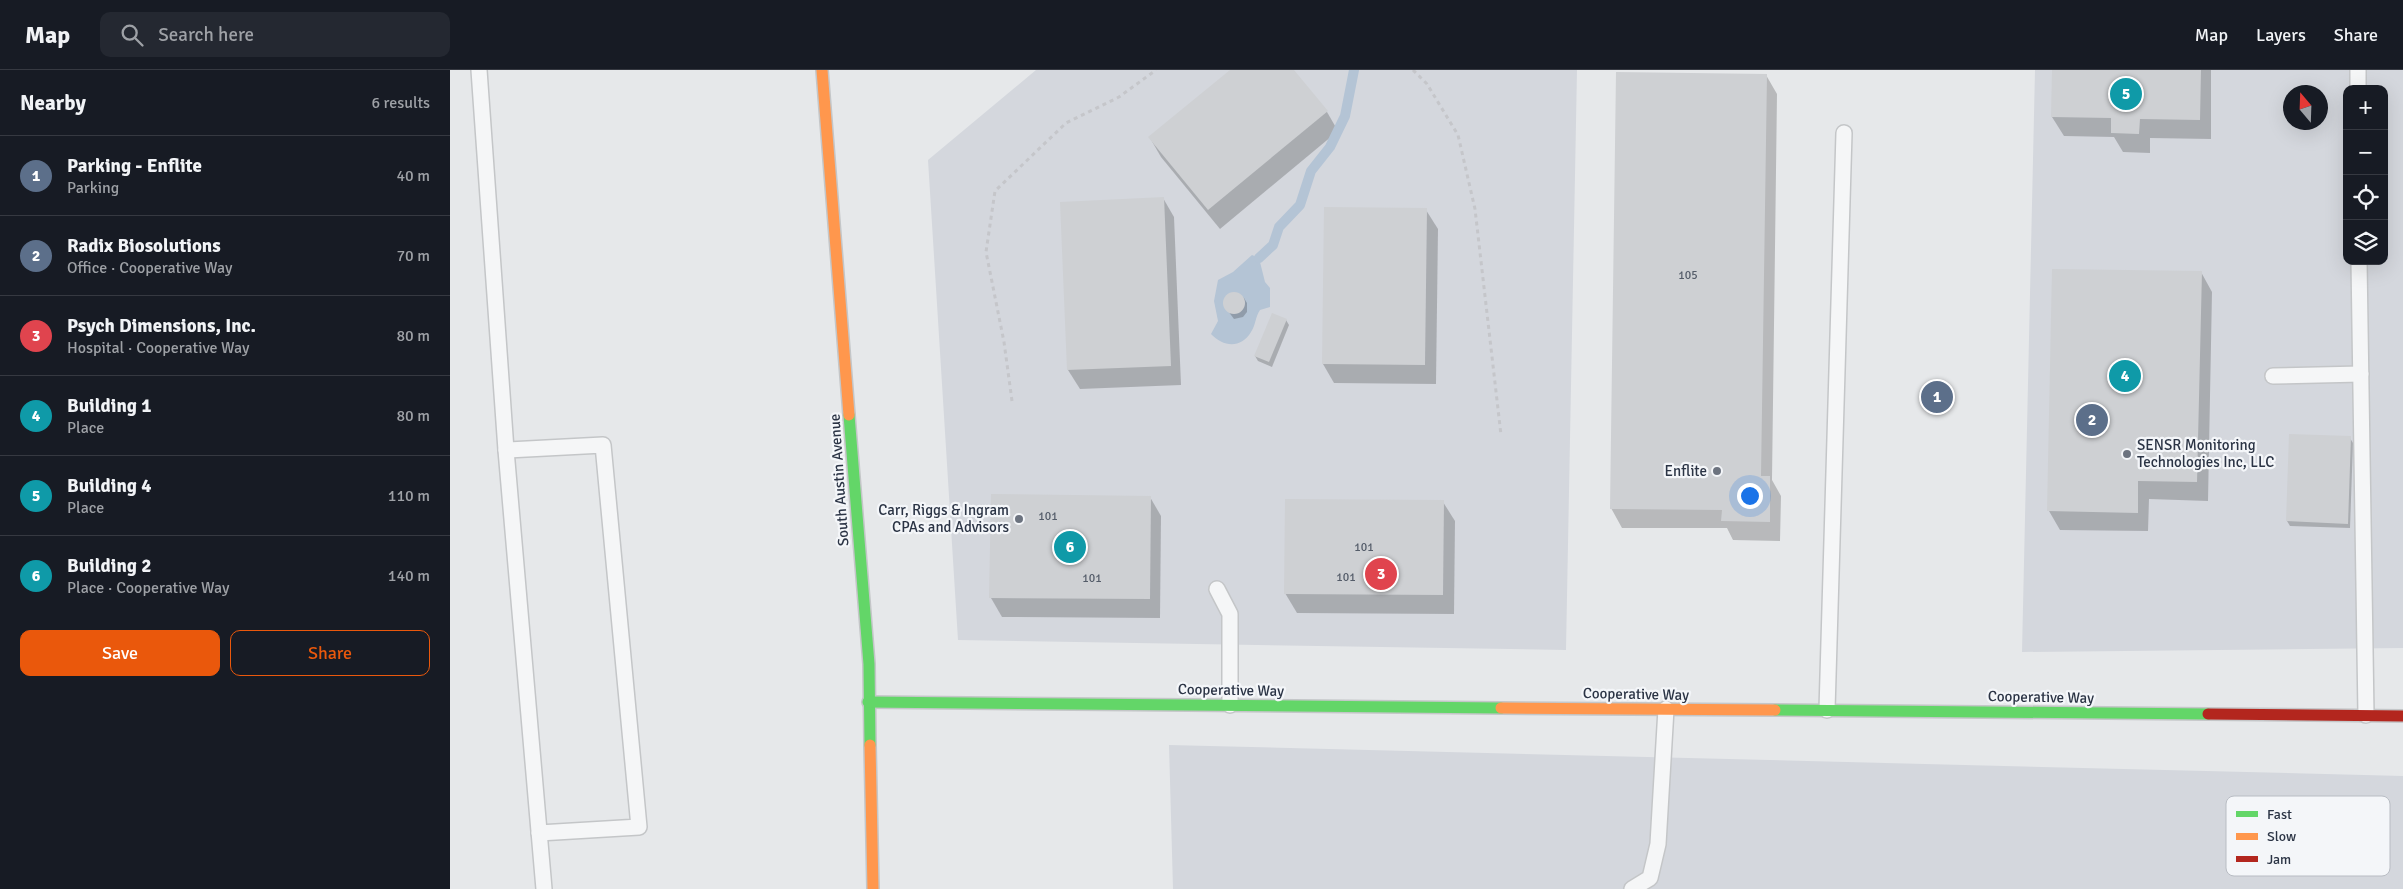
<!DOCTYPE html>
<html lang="en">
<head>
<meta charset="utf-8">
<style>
	body { margin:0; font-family:Signika,sans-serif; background:#242831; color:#f1f3f6 }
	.controls { position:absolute; right:15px; top:15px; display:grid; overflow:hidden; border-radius:10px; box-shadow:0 5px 20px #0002 }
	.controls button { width:45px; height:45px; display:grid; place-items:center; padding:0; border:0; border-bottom:1px solid #363941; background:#171b24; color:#f1f3f6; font:25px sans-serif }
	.compass { position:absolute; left:1833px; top:15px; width:45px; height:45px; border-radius:50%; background:#171b24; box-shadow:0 5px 20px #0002; rotate:341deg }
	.you { position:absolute; left:1299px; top:425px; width:18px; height:18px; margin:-12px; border:4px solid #fff; border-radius:50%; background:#1a73e8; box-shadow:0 0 0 8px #1a73e833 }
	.badge { display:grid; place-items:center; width:32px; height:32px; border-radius:50%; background:#ea580c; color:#fff; font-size:16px; font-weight:700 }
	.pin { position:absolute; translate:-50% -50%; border:2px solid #fff; box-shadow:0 1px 5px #0006 }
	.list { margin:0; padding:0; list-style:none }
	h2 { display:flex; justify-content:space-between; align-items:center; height:65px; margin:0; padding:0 20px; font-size:21px }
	h2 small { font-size:16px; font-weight:400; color:#9ea1a6 }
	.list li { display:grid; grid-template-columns:32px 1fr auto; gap:15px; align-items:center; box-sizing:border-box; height:80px; padding:0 20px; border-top:1px solid #363941 }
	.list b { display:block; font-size:19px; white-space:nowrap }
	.list p { margin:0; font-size:16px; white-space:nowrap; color:#9ea1a6 }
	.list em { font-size:16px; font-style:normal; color:#9ea1a6 }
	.actions { display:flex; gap:10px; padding:15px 20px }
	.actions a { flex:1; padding:11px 0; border:1px solid #ea580c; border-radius:10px; text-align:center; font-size:18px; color:#ea580c }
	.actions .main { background:#ea580c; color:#fff }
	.icon { flex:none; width:28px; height:28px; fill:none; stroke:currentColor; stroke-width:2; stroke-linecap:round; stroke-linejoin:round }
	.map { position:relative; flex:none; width:1953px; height:819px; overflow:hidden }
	header { display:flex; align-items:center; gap:30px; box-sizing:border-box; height:70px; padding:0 25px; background:#171b24; border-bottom:1px solid #363941 }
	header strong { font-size:24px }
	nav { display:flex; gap:28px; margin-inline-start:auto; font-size:18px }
	.search { width:350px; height:45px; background:#242831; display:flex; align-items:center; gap:12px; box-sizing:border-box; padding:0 18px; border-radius:10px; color:#9ea1a6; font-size:19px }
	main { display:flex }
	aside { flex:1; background:#171b24 }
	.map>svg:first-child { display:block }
	.built { fill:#d4d7dd; fill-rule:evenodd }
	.water { fill:#b4c4d5 }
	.shadow { fill:#0003 }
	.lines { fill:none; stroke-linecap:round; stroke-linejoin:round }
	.stream { stroke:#b4c4d5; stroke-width:10 }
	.building { fill:#ced0d3 }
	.lane-casing { stroke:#c4c6c8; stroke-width:18 }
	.fast-casing { stroke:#c4c6c8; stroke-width:14 }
	.slow-casing { stroke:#c4c6c8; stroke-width:14 }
	.jam-casing { stroke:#c4c6c8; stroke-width:14 }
	.path { stroke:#c5c6ca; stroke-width:3; stroke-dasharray:4 4; stroke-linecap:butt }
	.lane { stroke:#f5f6f7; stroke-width:15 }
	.fast { stroke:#63d668; stroke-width:11 }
	.slow { stroke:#ff974d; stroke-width:11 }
	.jam { stroke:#b3261e; stroke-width:11 }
	.poi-dot { fill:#6c737f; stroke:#f4f6f9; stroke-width:2 }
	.labels { text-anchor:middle; stroke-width:4.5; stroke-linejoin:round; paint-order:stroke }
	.number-label { font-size:12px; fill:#545c69 }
	.poi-label { font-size:15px; fill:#2b3445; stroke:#f4f6f9; text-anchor:end }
	.street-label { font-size:15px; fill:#2b3445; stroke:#f4f6f9 }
	.key { fill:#f4f6f9; stroke:#b8bcc3; stroke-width:1 }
	.key-label { font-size:14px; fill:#2b3445 }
</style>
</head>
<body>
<header>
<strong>Map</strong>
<div class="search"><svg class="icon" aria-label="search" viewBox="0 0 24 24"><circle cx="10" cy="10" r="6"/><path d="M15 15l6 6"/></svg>Search here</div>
<nav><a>Map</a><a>Layers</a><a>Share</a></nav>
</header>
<main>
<aside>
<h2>Nearby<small>6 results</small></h2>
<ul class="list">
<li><span class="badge" style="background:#5c6f8a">1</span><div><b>Parking - Enflite</b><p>Parking</p></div><em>40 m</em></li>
<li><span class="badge" style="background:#5c6f8a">2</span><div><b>Radix Biosolutions</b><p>Office · Cooperative Way</p></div><em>70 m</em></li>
<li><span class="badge" style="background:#e0444e">3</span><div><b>Psych Dimensions, Inc.</b><p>Hospital · Cooperative Way</p></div><em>80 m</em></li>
<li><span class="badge" style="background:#0f9aa8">4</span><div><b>Building 1</b><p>Place</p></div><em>80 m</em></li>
<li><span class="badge" style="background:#0f9aa8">5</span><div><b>Building 4</b><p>Place</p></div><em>110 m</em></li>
<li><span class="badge" style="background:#0f9aa8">6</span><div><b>Building 2</b><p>Place · Cooperative Way</p></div><em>140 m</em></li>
</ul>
<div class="actions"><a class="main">Save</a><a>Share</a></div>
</aside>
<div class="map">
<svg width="1953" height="819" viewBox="0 0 1953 819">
	<rect width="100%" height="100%" fill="#e6e8ea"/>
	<g class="built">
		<path d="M586,0H1127L1116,580L508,570L478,90Z"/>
		<path d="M1585,0H1953V578L1572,582ZM1897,19H1934V191H1897ZM1840,22H1870V52H1840Z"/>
		<path d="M719,675L1953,706V819H723Z"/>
	</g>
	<path class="water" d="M802,185L809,188L815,212L820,218V237L810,240C805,247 806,255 801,262C791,279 773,277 761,264L768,251L764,231L768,210L783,202Z"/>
	<g class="shadow">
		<path d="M782,0H843L877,42L888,61L770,159L711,87L700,68Z"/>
		<path d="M1603,0H1761V69L1700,68V83L1673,82L1664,67L1614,66L1602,47Z"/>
		<path d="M1316,5L1327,24L1322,410L1331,426L1330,471L1283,470L1277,458H1172L1161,438Z"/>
		<path d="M713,128L724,147L731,315L630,319L618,300L611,133Z"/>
		<path d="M976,140L988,159L986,314L884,313L873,294Z"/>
		<path d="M1751,202L1762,222L1758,431L1699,429L1698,461L1610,460L1599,441Z"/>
		<path d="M781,223H785L794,228L797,233V242L793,247L784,249L775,237V229Z"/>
		<path d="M836,250L839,255L822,297L808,291L805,286Z"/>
		<path d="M1900,368L1903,373L1900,458L1840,456L1837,451Z"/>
		<path d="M700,427L711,446L710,548L552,547L541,528Z"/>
		<path d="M993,432L1005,451L1004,544L847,543L835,523Z"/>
	</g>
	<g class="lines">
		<path class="stream" d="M809,188L823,175L829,157L850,135L861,101L880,77L895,46L904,0"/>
	</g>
	<g class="building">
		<path d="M780,0H844L878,41L758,140L698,67Z"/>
		<path d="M1602,0H1751L1750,50L1690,49L1689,64L1661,63V48L1601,47Z"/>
		<path d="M1166,2L1317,4L1311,406H1320V452L1271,451L1272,440L1160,439Z"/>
		<path d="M714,127L721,296L617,300L610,132Z"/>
		<path d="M874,137L977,138L975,295L872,294Z"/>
		<path d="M1602,199L1752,201L1747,412L1688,411V443L1597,441Z"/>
		<circle cx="784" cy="233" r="11"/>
		<path d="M822,243L837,249L819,292L804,286Z"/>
		<path d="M1839,364L1901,366L1898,454L1836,451Z"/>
		<path d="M541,424L701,426L700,529L539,528Z"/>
		<path d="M835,429L994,430L993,525L834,524Z"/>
	</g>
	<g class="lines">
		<defs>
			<g id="lane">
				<path d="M29,0L56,380L94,819"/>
				<path d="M1908,0V19"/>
				<path d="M1909,191L1916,645"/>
				<path d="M1823,306L1911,304"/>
				<path d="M56,380L153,375L189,757L89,763"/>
				<path d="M767,519L780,544V635"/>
				<path d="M1377,640L1394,63"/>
				<path d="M1182,819L1200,808L1208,774L1216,639"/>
			</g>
			<g id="fast">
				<path d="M399,345L419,594L420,675"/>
				<path d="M418,632L1051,638"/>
				<path d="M1325,640L1758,644"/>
			</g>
			<g id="slow">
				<path d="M372,0L399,345"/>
				<path d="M1051,638L1325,640"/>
				<path d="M420,675L423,819"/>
			</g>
			<path id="jam" d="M1758,644L1953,646"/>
		</defs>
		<use href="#lane" class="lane-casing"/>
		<use href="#fast" class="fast-casing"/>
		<use href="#slow" class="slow-casing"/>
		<use href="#jam" class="jam-casing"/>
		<g class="path">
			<path d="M963,0L977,14L1008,65L1025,139L1051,365"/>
			<path d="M562,331L554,272L536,182L545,121L616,53L669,27L706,0"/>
		</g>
		<use href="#lane" class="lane"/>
		<use href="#fast" class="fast"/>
		<use href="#slow" class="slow"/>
		<use href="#jam" class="jam"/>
	</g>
	<g class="poi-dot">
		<circle cx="1677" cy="384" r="5"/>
		<circle cx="1267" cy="401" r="5"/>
		<circle cx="569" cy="449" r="5"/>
	</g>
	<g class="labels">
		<g class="number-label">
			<text x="1238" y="209">105</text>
			<text x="598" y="450">101</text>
			<text x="914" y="481">101</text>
			<text x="896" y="511">101</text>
			<text x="642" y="512">101</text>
		</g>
		<g class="poi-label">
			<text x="1687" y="380" text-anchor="start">SENSR Monitoring<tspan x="1687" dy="17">Technologies Inc, LLC</tspan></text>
			<text x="1257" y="406">Enflite</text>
			<text x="559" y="445">Carr, Riggs &amp; Ingram<tspan x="559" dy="17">CPAs and Advisors</tspan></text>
		</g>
		<g class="street-label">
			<text transform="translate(389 410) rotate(-94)" y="5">South Austin Avenue</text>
			<text transform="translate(781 620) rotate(1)" y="5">Cooperative Way</text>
			<text transform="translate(1186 624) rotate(1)" y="5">Cooperative Way</text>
			<text transform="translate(1591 627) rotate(1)" y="5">Cooperative Way</text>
		</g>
	</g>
	<rect x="1776" y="726" width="164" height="80" rx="8" class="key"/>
	<rect x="1786" y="741" width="22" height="6" fill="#63d668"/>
	<rect x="1786" y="763" width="22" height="7" fill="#ff974d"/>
	<rect x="1786" y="786" width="22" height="6" fill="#b3261e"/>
	<g class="key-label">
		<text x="1817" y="749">Fast</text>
		<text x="1817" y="771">Slow</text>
		<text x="1817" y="794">Jam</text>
	</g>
</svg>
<div class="controls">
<button>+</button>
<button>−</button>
<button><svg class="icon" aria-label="locate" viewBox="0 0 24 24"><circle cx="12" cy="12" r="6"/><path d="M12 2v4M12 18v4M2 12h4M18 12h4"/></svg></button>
<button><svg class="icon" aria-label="layers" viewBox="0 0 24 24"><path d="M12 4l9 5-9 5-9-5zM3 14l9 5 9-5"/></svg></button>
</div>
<svg class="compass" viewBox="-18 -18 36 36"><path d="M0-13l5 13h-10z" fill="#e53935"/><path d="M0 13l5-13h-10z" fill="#9ea1a6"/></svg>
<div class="you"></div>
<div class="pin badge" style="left:1487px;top:327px;background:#5c6f8a">1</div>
<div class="pin badge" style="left:1642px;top:350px;background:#5c6f8a">2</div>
<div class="pin badge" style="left:931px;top:504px;background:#e0444e">3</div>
<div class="pin badge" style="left:1675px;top:306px;background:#0f9aa8">4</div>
<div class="pin badge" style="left:1676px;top:24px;background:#0f9aa8">5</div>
<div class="pin badge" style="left:620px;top:477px;background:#0f9aa8">6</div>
</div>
</main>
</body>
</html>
